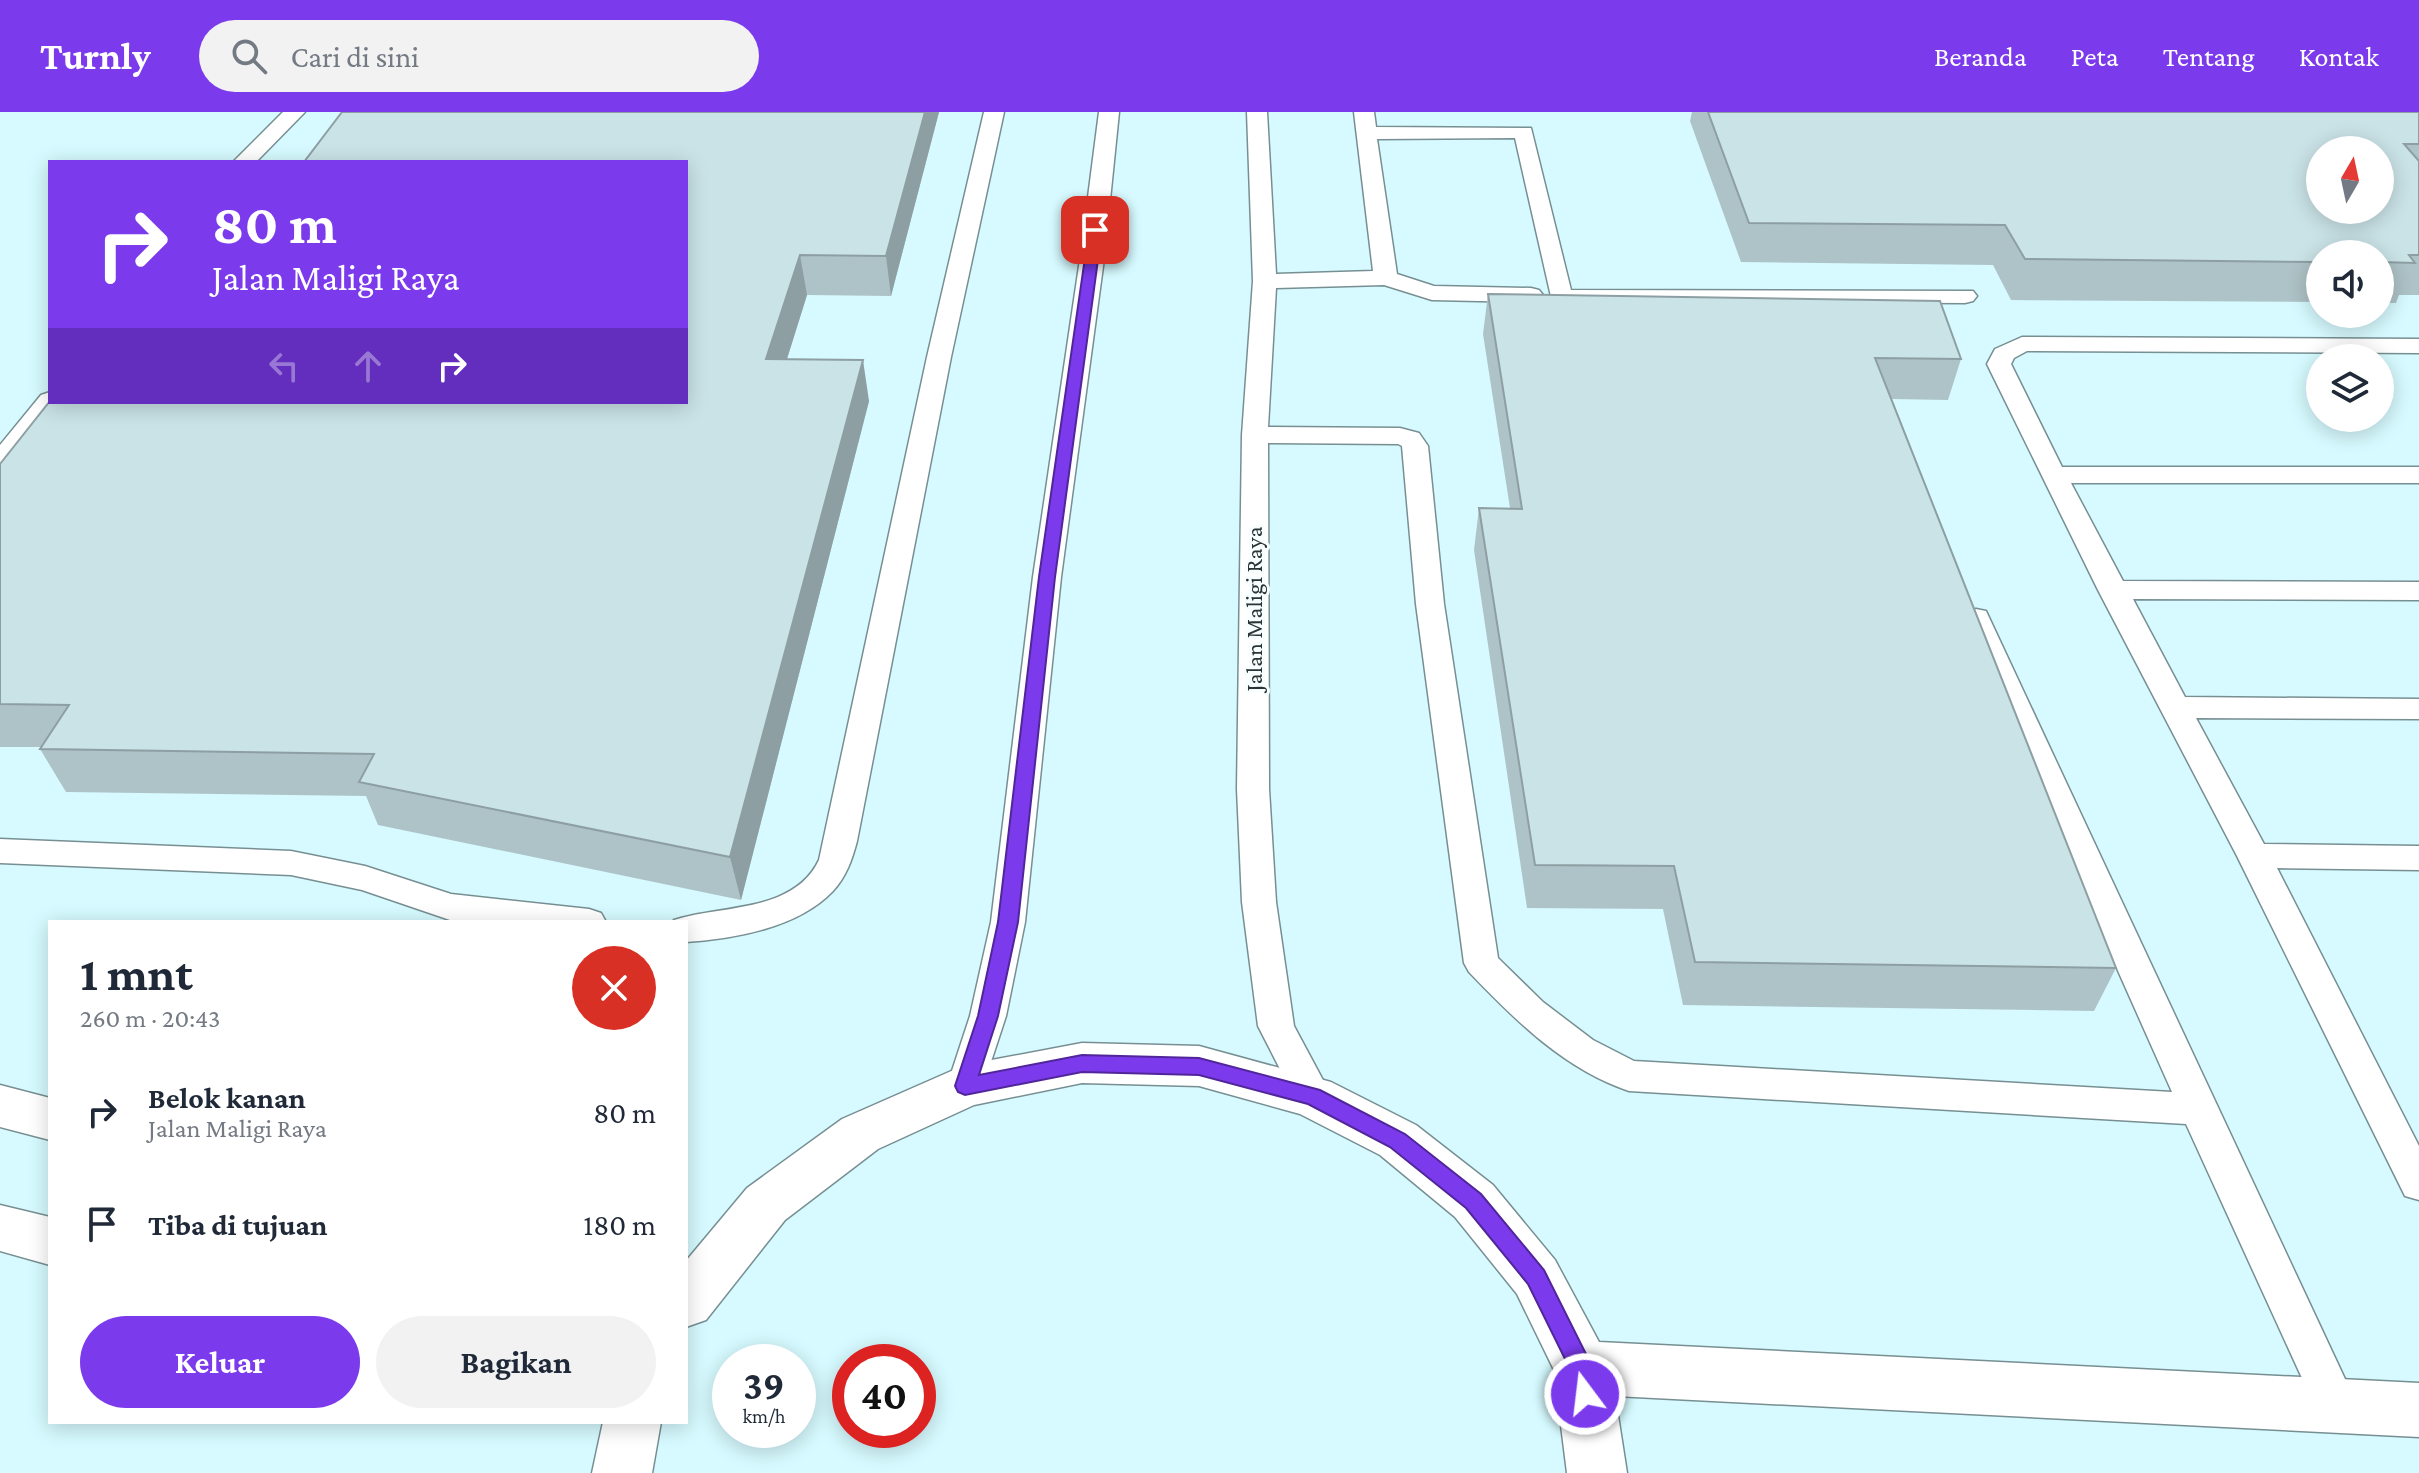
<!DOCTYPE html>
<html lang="id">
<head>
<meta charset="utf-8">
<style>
  body { margin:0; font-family:"Crimson Pro",serif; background:#f2f2f3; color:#1f2937; height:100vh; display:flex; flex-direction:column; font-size:30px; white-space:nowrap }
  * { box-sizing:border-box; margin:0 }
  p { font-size:26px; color:#747a83 }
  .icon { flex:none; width:44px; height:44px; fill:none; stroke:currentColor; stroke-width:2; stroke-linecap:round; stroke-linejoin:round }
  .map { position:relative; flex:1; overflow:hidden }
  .side { position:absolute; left:48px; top:808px; width:640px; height:504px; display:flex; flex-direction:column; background:#fff; border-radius:0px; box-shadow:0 4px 20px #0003 }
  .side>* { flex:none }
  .top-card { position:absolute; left:48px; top:48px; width:640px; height:244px; border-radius:0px; box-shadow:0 4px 20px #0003; background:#7c3aed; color:#fff; overflow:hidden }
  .needle { width:52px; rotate:9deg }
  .fabs { position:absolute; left:2306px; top:24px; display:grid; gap:16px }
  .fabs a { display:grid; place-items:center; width:88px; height:88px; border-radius:50%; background:#fff; box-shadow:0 4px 20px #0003; font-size:40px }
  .speed { position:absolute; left:712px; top:1232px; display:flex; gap:16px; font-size:40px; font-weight:700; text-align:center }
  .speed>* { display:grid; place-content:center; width:104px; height:104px; border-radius:50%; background:#fff; box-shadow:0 4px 20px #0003; line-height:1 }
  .speed small { font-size:20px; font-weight:400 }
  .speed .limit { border:12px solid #d22; background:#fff; color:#111 }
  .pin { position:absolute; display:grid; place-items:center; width:68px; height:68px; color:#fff; margin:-34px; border-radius:16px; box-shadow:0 4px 12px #0006 }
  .me { position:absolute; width:88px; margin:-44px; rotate:345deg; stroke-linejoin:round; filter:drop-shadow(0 0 6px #0008) }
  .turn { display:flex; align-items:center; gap:28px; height:168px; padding:0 32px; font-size:36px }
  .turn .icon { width:104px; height:104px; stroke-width:2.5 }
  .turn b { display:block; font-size:56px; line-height:68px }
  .lanes { display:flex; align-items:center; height:76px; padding:0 32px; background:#0003; justify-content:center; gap:40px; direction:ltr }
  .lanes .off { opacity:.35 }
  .round { display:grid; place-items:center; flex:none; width:84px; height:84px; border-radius:42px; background:#f2f2f3 }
  .headline { display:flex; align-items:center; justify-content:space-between; height:136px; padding:0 32px }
  h1 { font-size:48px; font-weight:700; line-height:60px }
  .primary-button { display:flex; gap:16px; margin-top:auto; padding:16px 32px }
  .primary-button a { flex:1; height:92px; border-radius:48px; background:#7c3aed; color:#fff; font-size:32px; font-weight:700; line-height:92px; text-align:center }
  .primary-button a+a { background:#f2f2f3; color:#1f2937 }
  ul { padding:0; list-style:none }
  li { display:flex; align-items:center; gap:24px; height:112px; padding:0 32px }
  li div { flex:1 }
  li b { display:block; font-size:30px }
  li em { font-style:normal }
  header { display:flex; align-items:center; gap:48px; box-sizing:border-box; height:112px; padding:0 40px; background:#7c3aed; color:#fff }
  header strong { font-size:38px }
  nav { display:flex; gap:44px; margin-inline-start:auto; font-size:28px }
  .search { width:560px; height:72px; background:#f2f2f3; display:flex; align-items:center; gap:20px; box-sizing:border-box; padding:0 28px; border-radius:44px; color:#747a83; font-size:30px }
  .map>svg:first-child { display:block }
  .built { fill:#d6faff; fill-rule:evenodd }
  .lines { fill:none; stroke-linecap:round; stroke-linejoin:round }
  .service-casing { stroke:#778f92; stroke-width:3 }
  .tertiary-casing { stroke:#778f92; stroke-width:3 }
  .service { fill:#fff; fill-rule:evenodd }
  .tertiary { fill:#fff; fill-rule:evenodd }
  .wall { fill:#aec3c7 }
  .shaded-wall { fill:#8d9fa2 }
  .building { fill:#cae3e7; stroke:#8d9fa2; stroke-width:2; fill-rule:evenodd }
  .route { fill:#7c3aed; stroke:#51269a; stroke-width:2 }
  .labels { text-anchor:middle; stroke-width:6; stroke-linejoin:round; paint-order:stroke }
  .street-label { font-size:24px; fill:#2a3435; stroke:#f8fdfd }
</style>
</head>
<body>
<header>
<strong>Turnly</strong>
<div class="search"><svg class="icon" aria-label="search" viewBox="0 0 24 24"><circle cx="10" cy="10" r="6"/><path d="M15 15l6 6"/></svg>Cari di sini</div>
<nav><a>Beranda</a><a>Peta</a><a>Tentang</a><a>Kontak</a></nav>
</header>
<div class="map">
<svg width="2419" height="1361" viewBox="0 0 2419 1361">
  <rect width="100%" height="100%" fill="#f8fdfd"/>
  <path class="built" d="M0,0H2419V1361H0ZM2320,38H2380V98H2320ZM50,50H686V290H50ZM2320,142H2380V202H2320ZM2320,246H2380V306H2320ZM50,810H686V1310H50ZM730,1250H798V1318H730ZM850,1250H918V1318H850Z"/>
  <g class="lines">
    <defs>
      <g id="service">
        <path d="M283,0H305L256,50H233Z"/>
        <path d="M984,0H1004L951,245L857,729C852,748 846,765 833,779C798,816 733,827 686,830V810H673L674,808C720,793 794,801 819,748L927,245Z"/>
        <path d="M1099,0H1119L1104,147L1061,465L1025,810L1006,904L983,974L978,985L965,989L952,985L947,974L970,904L991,810L1033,465L1080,147Z"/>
        <path d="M1247,0H1267L1276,162L1373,159L1354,0H1374L1376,15L1531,16L1571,178L1973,179L1977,184L1973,189L1965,191L1552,189L1515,26L1377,27L1397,162L1434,174L1531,176L1539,178L1543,183L1539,188L1531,190L1432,188L1384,173L1276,176L1268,315L1400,316L1419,321L1428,334L1444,492L1498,846L1543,890L1593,928L1634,949L2172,980L1961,506L1966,499L1976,497L1986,499L2352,1282L2358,1296L2352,1310L2337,1316L2322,1310L2186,1012L1629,979C1564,957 1515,908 1469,860L1464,851L1416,492L1402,334L1398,332L1268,331L1269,677L1276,790L1294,914L1332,985L1326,996L1313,1000L1300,996L1258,914L1242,790L1237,677L1242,323L1253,169Z"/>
        <path d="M2022,225L2419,227V241L2027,239L2014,246L2011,252L2062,355H2419V371H2071L2123,469L2419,470V488L2133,487L2185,585L2419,587V607L2196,606L2264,732L2419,734V758L2277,756L2419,1034V1088L2405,1084L2237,744L2098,478L1987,252L1995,237Z"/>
        <path d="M50,280V290H61L9,356L0,358V333L41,283Z"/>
        <path d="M0,727L291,739L365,754L451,782L589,797L601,801L606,810L450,808L362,778L291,763L0,751Z"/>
      </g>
      <g id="tertiary">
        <path d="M1082,931L1199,934L1331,970L1416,1013L1493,1073L1555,1148L1599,1230L2419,1271V1325L1615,1284L1627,1361H1567L1554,1258L1517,1182L1455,1105L1380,1043L1300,1002L1199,974L1082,971L974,993L878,1037L785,1108L706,1208L686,1215V1149L747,1076L842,1007L965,953Z"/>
        <path d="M0,973L50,986V1028L0,1015Z"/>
        <path d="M0,1093L50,1105V1153L0,1139Z"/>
        <path d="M603,1310H661L652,1361H592Z"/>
      </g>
    </defs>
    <use href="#service" class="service-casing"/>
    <use href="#tertiary" class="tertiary-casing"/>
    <use href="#service" class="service"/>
    <use href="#tertiary" class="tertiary"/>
  </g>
  <g class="wall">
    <path d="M342,0H939L891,184L807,183L787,247L869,289L741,788L378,713L366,684L66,680L40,637L41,635H0V352L686,290Z"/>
    <path d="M1692,0H2419V183H2399L2396,191H2380V142H2320V190L2011,188L1993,153L1741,150L1690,9Z"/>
    <path d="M1488,182L1961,247L1948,288L1892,287L2116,856L2094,899L1683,893L1663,797L1527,796L1474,438L1479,396H1510L1483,222Z"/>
  </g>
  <g class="shaded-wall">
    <path d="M925,0H939L891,184L886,144Z"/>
    <path d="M800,143L807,183L774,288L766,247Z"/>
    <path d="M863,248L869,289L741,788L730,745Z"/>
  </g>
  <g class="building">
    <path d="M342,0H925L886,144L800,143L766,247L863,248L730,745L359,670L374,642L40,637L69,593L0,592V352L50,289L686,290V50H304Z"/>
    <path d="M1708,0H2419V32H2404L2419,49V143H2409L2415,151L2380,150V142H2320V150L2025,147L2005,113L1749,111ZM2320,38H2380V98H2320Z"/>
    <path d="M1488,182L1940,189L1961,247L1875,246L2116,856L1695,850L1674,754L1535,753L1479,396L1522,397Z"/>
  </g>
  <path class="route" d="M1095,114L1102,118L1055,465L1018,810L998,904L979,963L1082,943L1199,946L1320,978L1405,1022L1481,1082L1544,1158L1593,1256L1597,1282L1594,1290L1585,1294L1577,1290L1570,1257L1528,1172L1466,1096L1390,1035L1308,992L1199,963L1082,960L965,983L958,980L955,974L978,904L998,810L1039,465L1089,118Z"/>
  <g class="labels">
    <g class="street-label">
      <text transform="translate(1254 497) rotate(-90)" y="8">Jalan Maligi Raya</text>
    </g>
  </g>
</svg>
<div class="fabs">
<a><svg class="needle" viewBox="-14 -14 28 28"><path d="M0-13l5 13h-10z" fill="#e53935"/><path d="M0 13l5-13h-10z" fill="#747a83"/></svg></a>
<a><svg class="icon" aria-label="sound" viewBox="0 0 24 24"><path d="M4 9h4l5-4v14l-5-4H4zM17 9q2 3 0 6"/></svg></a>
<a><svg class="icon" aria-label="layers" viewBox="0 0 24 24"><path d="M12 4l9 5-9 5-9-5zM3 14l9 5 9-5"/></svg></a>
</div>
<div class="speed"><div>39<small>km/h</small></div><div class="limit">40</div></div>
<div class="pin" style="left:1095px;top:118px;background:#d93025"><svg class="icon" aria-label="arrive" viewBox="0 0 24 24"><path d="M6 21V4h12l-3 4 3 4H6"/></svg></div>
<svg class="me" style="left:1585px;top:1282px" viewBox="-20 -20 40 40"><circle r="17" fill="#7c3aed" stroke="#fff" stroke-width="3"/><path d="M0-11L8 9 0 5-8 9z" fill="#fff"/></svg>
<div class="top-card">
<div class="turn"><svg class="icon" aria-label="right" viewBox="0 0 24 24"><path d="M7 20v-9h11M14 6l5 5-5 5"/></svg><div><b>80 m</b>Jalan Maligi Raya</div></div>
<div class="lanes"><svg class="icon off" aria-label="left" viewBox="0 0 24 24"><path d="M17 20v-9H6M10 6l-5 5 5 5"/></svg><svg class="icon off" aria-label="ahead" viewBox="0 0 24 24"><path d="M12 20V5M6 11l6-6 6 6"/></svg><svg class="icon" aria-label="right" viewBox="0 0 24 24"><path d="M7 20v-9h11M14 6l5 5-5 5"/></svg></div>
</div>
<section class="side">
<div class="headline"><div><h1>1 mnt</h1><p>260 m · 20:43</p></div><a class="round" style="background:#d93025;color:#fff"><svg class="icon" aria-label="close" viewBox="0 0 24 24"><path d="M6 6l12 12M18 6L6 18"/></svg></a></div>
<ul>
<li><svg class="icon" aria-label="right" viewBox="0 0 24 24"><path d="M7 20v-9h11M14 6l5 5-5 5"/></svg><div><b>Belok kanan</b><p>Jalan Maligi Raya</p></div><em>80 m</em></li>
<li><svg class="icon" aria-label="arrive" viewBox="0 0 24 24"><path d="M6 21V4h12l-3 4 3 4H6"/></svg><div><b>Tiba di tujuan</b></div><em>180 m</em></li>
</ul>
<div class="primary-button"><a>Keluar</a><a>Bagikan</a></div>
</section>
</div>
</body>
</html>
